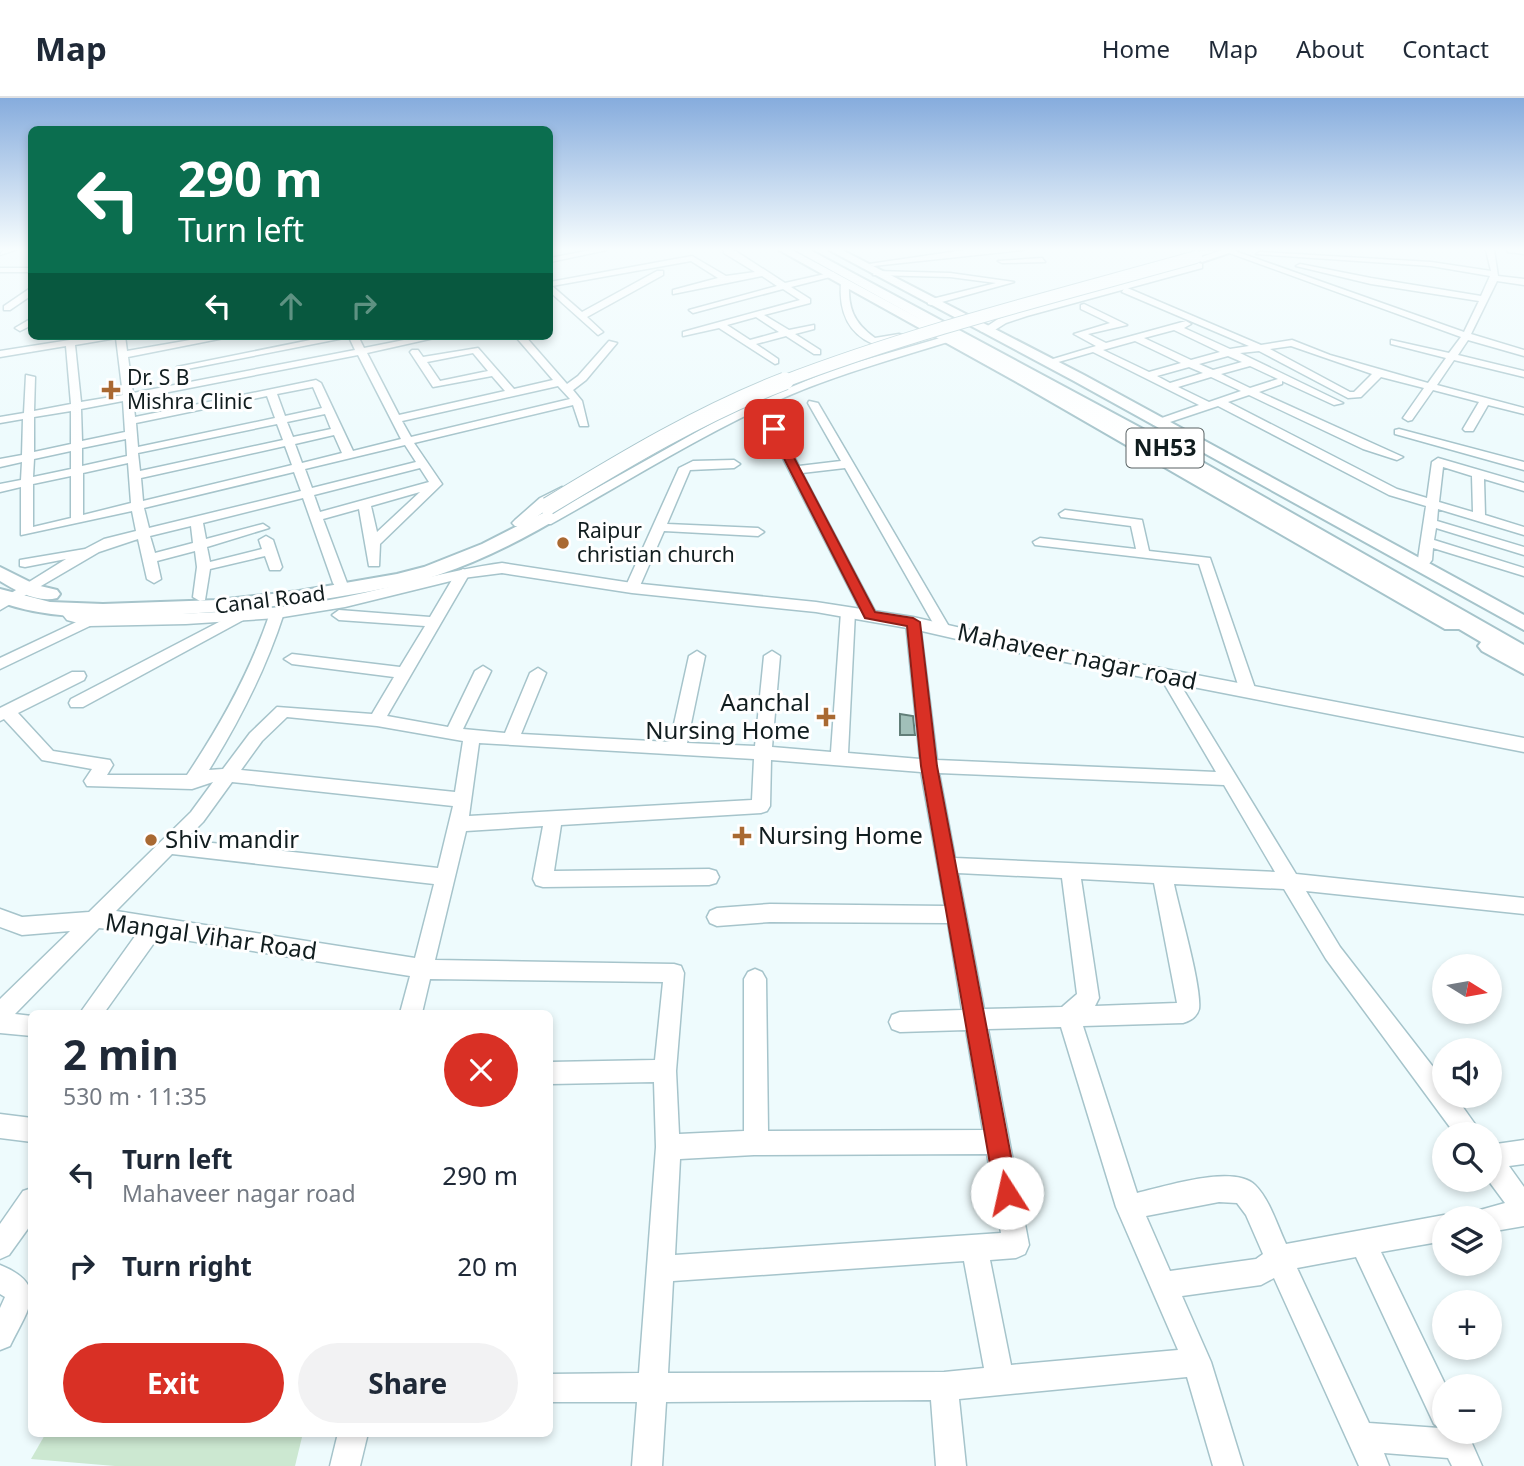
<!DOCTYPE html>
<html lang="en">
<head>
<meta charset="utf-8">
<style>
  body { margin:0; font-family:"Noto Sans",sans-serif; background:#f2f2f3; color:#1f2937; height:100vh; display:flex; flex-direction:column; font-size:26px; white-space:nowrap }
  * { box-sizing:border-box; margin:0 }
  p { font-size:23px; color:#747a83 }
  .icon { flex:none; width:38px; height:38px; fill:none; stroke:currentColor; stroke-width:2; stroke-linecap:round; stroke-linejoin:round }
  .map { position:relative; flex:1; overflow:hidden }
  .side { position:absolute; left:28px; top:912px; width:525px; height:427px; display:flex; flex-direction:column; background:#fff; border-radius:10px; box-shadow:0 4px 10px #0003 }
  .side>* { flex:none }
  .top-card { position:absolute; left:28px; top:28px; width:525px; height:214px; border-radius:10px; box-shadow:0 4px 10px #0003; background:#0b6e4f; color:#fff; overflow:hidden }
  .needle { width:46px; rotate:101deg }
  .controls { position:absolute; left:1432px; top:856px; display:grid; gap:14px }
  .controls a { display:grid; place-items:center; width:70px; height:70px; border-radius:50%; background:#fff; box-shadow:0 4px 10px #0003; font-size:35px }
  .pin { position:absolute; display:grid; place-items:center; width:60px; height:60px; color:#fff; margin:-30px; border-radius:14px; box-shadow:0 4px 10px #0006 }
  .me { position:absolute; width:77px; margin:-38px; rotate:350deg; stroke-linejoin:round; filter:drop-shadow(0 0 5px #0008) }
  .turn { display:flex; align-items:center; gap:24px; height:147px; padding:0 35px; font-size:32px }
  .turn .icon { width:91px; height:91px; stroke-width:2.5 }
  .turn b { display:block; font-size:49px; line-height:60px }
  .lanes { display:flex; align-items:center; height:66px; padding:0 35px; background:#0003; justify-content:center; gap:35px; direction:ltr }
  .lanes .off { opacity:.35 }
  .round { display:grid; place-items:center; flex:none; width:74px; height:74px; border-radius:37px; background:#f2f2f3 }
  .head { display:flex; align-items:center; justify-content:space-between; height:119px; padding:0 35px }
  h1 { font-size:42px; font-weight:700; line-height:52px }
  .cta { display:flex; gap:14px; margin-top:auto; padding:14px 35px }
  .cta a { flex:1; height:80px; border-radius:42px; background:#d93025; color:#fff; font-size:28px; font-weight:700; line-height:80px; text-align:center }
  .cta a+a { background:#f2f2f3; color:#1f2937 }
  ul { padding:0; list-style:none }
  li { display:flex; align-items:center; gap:21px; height:91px; padding:0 35px }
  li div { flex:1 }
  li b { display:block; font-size:26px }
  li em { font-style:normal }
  header { display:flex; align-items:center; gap:42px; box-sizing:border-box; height:98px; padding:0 35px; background:#fff; border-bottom:2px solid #e0e1e3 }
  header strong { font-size:33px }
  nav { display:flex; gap:38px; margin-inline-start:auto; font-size:24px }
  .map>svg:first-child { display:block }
  .green { fill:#cce8d1 }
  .building { fill:#a1c0b9; stroke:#617e78; stroke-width:2 }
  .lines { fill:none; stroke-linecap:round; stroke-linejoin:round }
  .minor-casing { stroke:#a6c4cb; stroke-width:3 }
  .tertiary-casing { stroke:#a6c4cb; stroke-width:3 }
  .secondary-casing { stroke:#a6c4cb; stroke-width:4 }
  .trunk-casing { stroke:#a6c4cb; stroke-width:4 }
  .minor { fill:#fff; fill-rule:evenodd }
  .tertiary { fill:#fff; fill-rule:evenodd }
  .secondary { fill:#fff; fill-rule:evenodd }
  .trunk { fill:#fff; fill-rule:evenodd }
  .secondary-bridge-far1-casing { stroke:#a6c4cb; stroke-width:14; stroke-linecap:butt }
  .secondary-bridge-casing { stroke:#a6c4cb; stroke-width:19; stroke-linecap:butt }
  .secondary-bridge-far1 { stroke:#fff; stroke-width:12 }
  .secondary-bridge { stroke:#fff; stroke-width:17 }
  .route { fill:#d93025; stroke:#8d1f18; stroke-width:2 }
  .poi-dot { fill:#a96932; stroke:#fff; stroke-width:2.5 }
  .labels { text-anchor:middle; stroke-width:6; stroke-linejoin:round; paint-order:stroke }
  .far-poi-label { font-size:21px; fill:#111d1f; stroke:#fff; text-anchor:start }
  .far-street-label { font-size:21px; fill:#111d1f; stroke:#fff }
  .shield { fill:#fff; stroke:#586162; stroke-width:2 }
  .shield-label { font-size:23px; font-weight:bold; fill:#111d1f }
  .street-label { font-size:24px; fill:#111d1f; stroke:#fff }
  .poi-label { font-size:24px; fill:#111d1f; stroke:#fff; text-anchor:start }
</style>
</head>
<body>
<header>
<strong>Map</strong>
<nav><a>Home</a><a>Map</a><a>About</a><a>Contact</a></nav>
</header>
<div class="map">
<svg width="1524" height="1368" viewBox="0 0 1524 1368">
  <rect width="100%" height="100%" fill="#eefbfd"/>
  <path class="green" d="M46,1335H303L295,1368H115L31,1361Z"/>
  <path class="building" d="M900,616L913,618L915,637H900Z"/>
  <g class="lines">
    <defs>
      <g id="minor">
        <path d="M3,152H15L0,157Z"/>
        <path d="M591,152H607L550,164V160Z"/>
        <path d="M724,152H734L785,185L834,174V178L791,189L810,201V205L764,217L789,232L814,227V231L795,236L820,252V256H814L786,238L756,246L778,261V265L775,266L719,230L683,238V234L800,202L783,191L693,215L689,212L777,188L762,178L673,196V192L718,180L691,163L552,188L582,214L657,173H663V177L587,219L603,234L598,237L550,194V184L692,158L726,178L755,174L724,155ZM756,219L779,234L750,242L727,227Z"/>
        <path d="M965,152H1023L873,168L869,166Z"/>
        <path d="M1221,152H1232L1464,234L1479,203L1371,186L1296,168L1300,166L1371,180L1481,198L1490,178L1431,168L1256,156L1260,154L1431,164L1491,173L1486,152H1494L1498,178L1524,181V187L1497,183L1471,236L1524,252V258L1468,242L1458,257L1524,273V279L1454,262L1437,287L1524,310V316L1488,307L1473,333H1465L1463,331L1479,304L1433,292L1412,322L1408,323L1403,320L1424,290L1381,279L1361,299L1348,300L1259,253L1240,255L1343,305L1334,307L1282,283V286L1259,294L1403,359L1397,362L1363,351L1249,297L1228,304L1397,391L1427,400L1432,364L1438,360L1524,385V393L1484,381L1485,417L1524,429V437L1438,411L1437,423L1524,449V457L1436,430L1434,442L1524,470V478L1433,450L1432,462L1425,471H1415L1413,468L1418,461L1426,408L1389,397L1218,308L1161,327H1153V323L1199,307L1093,254L1048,267L1043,264L1096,248L1074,236L1110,225L1081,211V207L1084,206L1127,227L1088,236L1106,245L1186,223L1191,226L1184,230L1230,251L1249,248L1122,194L1125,189L1261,247L1292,242L1330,257L1428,285L1446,260L1391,246V242L1449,255L1461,239ZM1174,232L1220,254L1191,262L1144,240ZM1135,243L1181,265L1149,274L1103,252ZM1291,248L1372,276L1354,294H1350L1270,251ZM1228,258L1242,264L1213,272L1199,266ZM1250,268L1278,281L1250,290L1221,276ZM1189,269L1203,275L1170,285L1157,278ZM1211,279L1241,293L1209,304L1178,289ZM1443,369L1472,378L1473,414L1439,404Z"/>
        <path d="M1507,152H1524V156L1508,154Z"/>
        <path d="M1042,160L1045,164L1002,165L998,163Z"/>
        <rect x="0" y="170" width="32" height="4"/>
        <path d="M876,173L950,175L1014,184L931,207L928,206V202L996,185L950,179L873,177Z"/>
        <path d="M845,181L849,184C848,210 853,224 875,240L899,236L902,237V241L873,246C846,234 839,211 841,184Z"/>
        <path d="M29,191H32V197L10,212H4V208Z"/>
        <path d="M32,220V227L20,233L15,230Z"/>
        <path d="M95,238H125L127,253L213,238H234L128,259L133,295L355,252L349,239L182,272L177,269L330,238H358L364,250L424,238H443L367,255L399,317L505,293L492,278L433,289L410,254L412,252H418L423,259L478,250L514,291L553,282L515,238H525L567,286L578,278L609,243L617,245L586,282L573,292L582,303L588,328H580L573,307L414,345L442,386L380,446L379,468H369L359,411L323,421L347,485L345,488H335L333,485L303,400L203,425L206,441L263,426L269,430L207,449L210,464L262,451L259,442L266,438L273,442L282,469L280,472H270L265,458L210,471L205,502L200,503L193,499L197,469L195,453L157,463L161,481L154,485L147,481L138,441L99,454L0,512V502L66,461L25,469L20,468V462L85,451L104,441L136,433L132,413L21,437V389L0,394V386L21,382L22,364L0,369V361L22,357L23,321L0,325V319L24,315L26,277L35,279L34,313L71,306L66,248L0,259V253ZM116,240L123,297L81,304L75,247ZM473,255L488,273L440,283L427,264ZM358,257L401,341L353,353L321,285L316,282L135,319L133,301ZM558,288L570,301L411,339L402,323ZM313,289L322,310L285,318L277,296ZM267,298L275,320L138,349L136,325ZM123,303L125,334L82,343L81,311ZM71,313V346L34,354V319ZM325,316L331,331L293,339L287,324ZM277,326L283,342L140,373L138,355ZM334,337L342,355L302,365L295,346ZM126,341L127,358L82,368V350ZM405,347L416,364L312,390L305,371ZM285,348L292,367L143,403L141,380ZM71,353V371L33,379L34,361ZM128,365L131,405L83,417V375ZM420,370L429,384L320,414L314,397ZM294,374L301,393L149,430L144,410ZM71,378V420L33,429V386ZM420,394L377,434L371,408ZM191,428L193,445L155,455L150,438Z"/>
        <path d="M809,303L818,305L951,532L949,535H939L937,532L845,370L802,375L877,517L870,522L863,517L768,331L778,329L799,368L841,363L808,305Z"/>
        <path d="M1399,331L1524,364V372L1395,336V332Z"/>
        <path d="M693,363L734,362L740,366L734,370L690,372L667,426L758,430L764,434L758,438L664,433L639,490L632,494L627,493L625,490L679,370Z"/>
        <path d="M1065,412L1142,422L1149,453L1210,460L1256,593L1254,597H1242L1240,593L1199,466L1035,447L1033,444L1040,440L1136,451L1131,428L1061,419L1059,416Z"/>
        <path d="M463,471L470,475L387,618L448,629L475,573L483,568L491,573L463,631L505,635L530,575L538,570L546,575L521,636L670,644L689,558L697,553L705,558L687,645L755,648L764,558L772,553L780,558L772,649L831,654L841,514L848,510L855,514L848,655L920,661L906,525L908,522H918L920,525L937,662L1216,674L1159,577L1167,572L1172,573L1296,776L1524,800V816L1306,793L1340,849L1444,983V998H1455L1482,1036H1455L1326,861L1284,791L1174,786C1179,811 1202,889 1199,911C1197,919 1190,923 1183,925L1083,928L1137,1095C1164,1089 1233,1066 1255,1087C1270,1102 1277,1127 1286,1146L1444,1117L1451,1120H1444V1143L1381,1154L1446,1288L1444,1334H1467L1482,1368H1452L1448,1360L1384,1355L1389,1368H1359L1274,1180L1261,1187L1182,1198L1211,1264L1243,1368H1213L1187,1279L959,1301L966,1368H936L931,1302L666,1304L662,1368H632L637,1304H550V1276L639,1275L656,1049L654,984L550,986V964L655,962L663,884L430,881L422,915H400L410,878L159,838L104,915H80L138,834L99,830L15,916L32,918V938L0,935V901L70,833L22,837L0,829V811L22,819L89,814L191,714L213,684L192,691L87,688L84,683L92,671L42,662L4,621L0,623V610L72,574H84L86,578L84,582L18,615L53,653L110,662L113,667L107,677H187C221,626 250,574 270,515L272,512H282L284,515C266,571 240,622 209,672L223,671L250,635L277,609L372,616L394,579L292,566L284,561L292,556L400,569L425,528L339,522L332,517L339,512L430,519L456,475ZM287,619L377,628L463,643L455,694L241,672L262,643ZM479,645L754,661L752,702L469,718ZM771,662L921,674L945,808L770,806L717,810L710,813L707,819L710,825L717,828L770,824L948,825L962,912L900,914L892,917L889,924L892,931L900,934L966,932L983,1032L768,1033L766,881L762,874L755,871L748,874L744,881V1033L679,1036L676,973L684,875L681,868L674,866L435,862L466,733L543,728L533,781L536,787L543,789L709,787L716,785L719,779L716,773L709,771L554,773L561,727L761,715L767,713L770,708ZM939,675L1224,687L1275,774L955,760ZM232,684L453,708L438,770L185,742L203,724ZM172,756L434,786L415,860L116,813ZM958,775L1062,780L1077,896L1062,909L984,911ZM1081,781L1154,785L1177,905L1095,908L1099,900ZM1061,929L1116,1109L1178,1252L1011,1267L990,1162L1016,1160L1025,1156L1029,1147L988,931ZM987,1056L1001,1135L675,1157L680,1061L754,1057ZM1219,1104L1237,1105L1246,1117L1263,1156L1256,1161L1170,1173L1146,1118ZM1356,1159L1434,1326L1439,1330L1369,1325L1297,1170ZM964,1163L984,1270L944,1274L668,1275L673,1183Z"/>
        <path d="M242,512L247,514L249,517L247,520L83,609H71L69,605L71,601Z"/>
        <path d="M89,518L94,520L96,523L94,526L0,571V560Z"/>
        <path d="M0,1016L32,1020V1044L0,1040Z"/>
        <path d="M1524,1042V1066L1509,1068L1524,1089V1128L1489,1134V1120H1477L1480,1112L1505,1105L1488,1082L1489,1047Z"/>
        <path d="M32,1090V1125L9,1157L0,1161V1126L23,1093Z"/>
        <path d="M0,1167C50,1187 28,1211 10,1248L0,1252V1210L5,1199L0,1196Z"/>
        <path d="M338,1335H368L360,1368H330Z"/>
      </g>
      <g id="tertiary">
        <path d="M1207,152L1215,154L1175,164L1170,161Z"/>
        <path d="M1199,165L1202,166V170L1027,218L1006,225L990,235L980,233L998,221L1019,214Z"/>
        <path d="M947,238L953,241L951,243C897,260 842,275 790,297C707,333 630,382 551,426H541L538,423L734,313L837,270Z"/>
        <path d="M562,389L569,393C558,405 539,416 525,428H515L512,425L515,422L540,400Z"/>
        <path d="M502,465L632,485L816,504L913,519L1009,541L1524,640V654L1009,553L913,531L816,514L632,495L502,475L463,480L345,509L277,520L186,526L89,528L67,522L59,512L68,507L90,517C175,516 262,516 345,499C398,488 449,472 502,465Z"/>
      </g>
      <g id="secondary">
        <path d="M779,152H792L1032,281L1459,521L1462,526L1459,531H1445L1022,287Z"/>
        <path d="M829,152H842L1084,277L1524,517V532L1074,283Z"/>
        <path d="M1222,152H1238L1202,164L1196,161Z"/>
        <path d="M561,406L570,411L567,415C526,440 483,462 438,477C412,486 386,490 360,495C290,508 219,515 148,518C98,520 47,521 0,504V491L50,504L103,506L218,502L299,493L397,476L424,469L482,446Z"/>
        <path d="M0,469L36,487L57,492L60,496L57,500C37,505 17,493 0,483Z"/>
        <path d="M1489,541L1524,559V576L1482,553L1478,548L1482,543Z"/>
      </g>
      <path id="trunk" d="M795,152H810L1169,345L1524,547V566L1515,564L1157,353Z"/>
    </defs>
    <use href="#minor" class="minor-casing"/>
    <use href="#tertiary" class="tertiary-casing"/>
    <use href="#secondary" class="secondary-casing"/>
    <use href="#trunk" class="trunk-casing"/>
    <use href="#minor" class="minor"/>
    <use href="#tertiary" class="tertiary"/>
    <use href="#secondary" class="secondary"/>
    <use href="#trunk" class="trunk"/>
    <defs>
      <path id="secondary-bridge-far1" d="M780,285C915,233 1057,198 1196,159"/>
      <path id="secondary-bridge" d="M548,408C624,362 702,315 785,283"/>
    </defs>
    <use href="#secondary-bridge-far1" class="secondary-bridge-far1-casing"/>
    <use href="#secondary-bridge" class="secondary-bridge-casing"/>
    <use href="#secondary-bridge-far1" class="secondary-bridge-far1"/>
    <use href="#secondary-bridge" class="secondary-bridge"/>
  </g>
  <linearGradient id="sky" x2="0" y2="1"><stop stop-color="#86acdd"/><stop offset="0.44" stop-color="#f7fdfe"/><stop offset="1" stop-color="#f7fdfe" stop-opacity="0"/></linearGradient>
  <rect width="1524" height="343" fill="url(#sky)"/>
  <path class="route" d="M774,328L779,331L875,514L913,520L920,524L937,668L1018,1095L1015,1103L1007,1107L999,1103L995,1095L921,668L907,528L865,520L769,331Z"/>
  <g class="poi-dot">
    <path d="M107.5 281.5h7v7h7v7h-7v7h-7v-7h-7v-7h7z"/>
    <circle cx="563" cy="445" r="7"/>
    <path d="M822.5 608.5h7v7h7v7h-7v7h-7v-7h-7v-7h7z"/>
    <path d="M738.5 727.5h7v7h7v7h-7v7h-7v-7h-7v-7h7z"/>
    <circle cx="151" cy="742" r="7"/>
  </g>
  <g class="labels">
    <g class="far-poi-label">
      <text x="127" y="287">Dr. S B<tspan x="127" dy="24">Mishra Clinic</tspan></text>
      <text x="577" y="440">Raipur<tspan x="577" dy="24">christian church</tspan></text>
    </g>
    <g class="far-street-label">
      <text transform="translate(270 502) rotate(-7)" y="7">Canal Road</text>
    </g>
    <rect class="shield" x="1126.5" y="330.5" width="77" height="39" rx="5"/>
    <g class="shield-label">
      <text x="1165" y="358">NH53</text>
    </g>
    <g class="street-label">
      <text transform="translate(1077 559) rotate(12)" y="8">Mahaveer nagar road</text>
      <text transform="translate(211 839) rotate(8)" y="8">Mangal Vihar Road</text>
    </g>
    <g class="poi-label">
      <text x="810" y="613" text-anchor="end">Aanchal<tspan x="810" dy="28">Nursing Home</tspan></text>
      <text x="758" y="746">Nursing Home</text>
      <text x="165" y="750">Shiv mandir</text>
    </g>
  </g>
</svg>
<div class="controls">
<a><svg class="needle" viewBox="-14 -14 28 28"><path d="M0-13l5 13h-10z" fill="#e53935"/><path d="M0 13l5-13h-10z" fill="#747a83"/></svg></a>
<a><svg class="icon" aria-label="sound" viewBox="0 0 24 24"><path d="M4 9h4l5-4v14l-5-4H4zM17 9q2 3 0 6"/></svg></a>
<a><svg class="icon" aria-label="search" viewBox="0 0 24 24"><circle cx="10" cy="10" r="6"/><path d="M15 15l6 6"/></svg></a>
<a><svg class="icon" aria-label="layers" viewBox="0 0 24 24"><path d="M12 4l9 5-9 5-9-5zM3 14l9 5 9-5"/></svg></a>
<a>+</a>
<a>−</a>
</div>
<div class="pin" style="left:774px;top:331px;background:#d93025"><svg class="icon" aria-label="arrive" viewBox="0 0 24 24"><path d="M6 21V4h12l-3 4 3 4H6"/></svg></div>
<svg class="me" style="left:1007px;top:1095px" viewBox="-20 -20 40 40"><circle r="19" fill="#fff"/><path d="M0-13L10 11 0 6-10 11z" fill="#d93025"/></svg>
<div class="top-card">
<div class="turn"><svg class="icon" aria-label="left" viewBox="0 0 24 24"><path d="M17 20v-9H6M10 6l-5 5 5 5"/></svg><div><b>290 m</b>Turn left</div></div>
<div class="lanes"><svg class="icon" aria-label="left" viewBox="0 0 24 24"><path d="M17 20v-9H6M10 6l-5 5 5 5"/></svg><svg class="icon off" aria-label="ahead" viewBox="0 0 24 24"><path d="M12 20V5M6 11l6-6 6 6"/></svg><svg class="icon off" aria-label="right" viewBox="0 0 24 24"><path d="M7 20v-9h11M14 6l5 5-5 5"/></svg></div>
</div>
<section class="side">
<div class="head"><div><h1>2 min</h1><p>530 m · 11:35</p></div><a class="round" style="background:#d93025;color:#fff"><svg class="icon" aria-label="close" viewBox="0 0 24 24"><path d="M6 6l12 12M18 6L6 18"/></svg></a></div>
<ul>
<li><svg class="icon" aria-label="left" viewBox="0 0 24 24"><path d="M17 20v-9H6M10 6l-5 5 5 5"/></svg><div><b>Turn left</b><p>Mahaveer nagar road</p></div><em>290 m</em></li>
<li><svg class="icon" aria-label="right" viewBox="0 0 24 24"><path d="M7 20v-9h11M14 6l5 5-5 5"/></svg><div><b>Turn right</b></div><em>20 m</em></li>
</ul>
<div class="cta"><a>Exit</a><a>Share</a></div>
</section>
</div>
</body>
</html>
